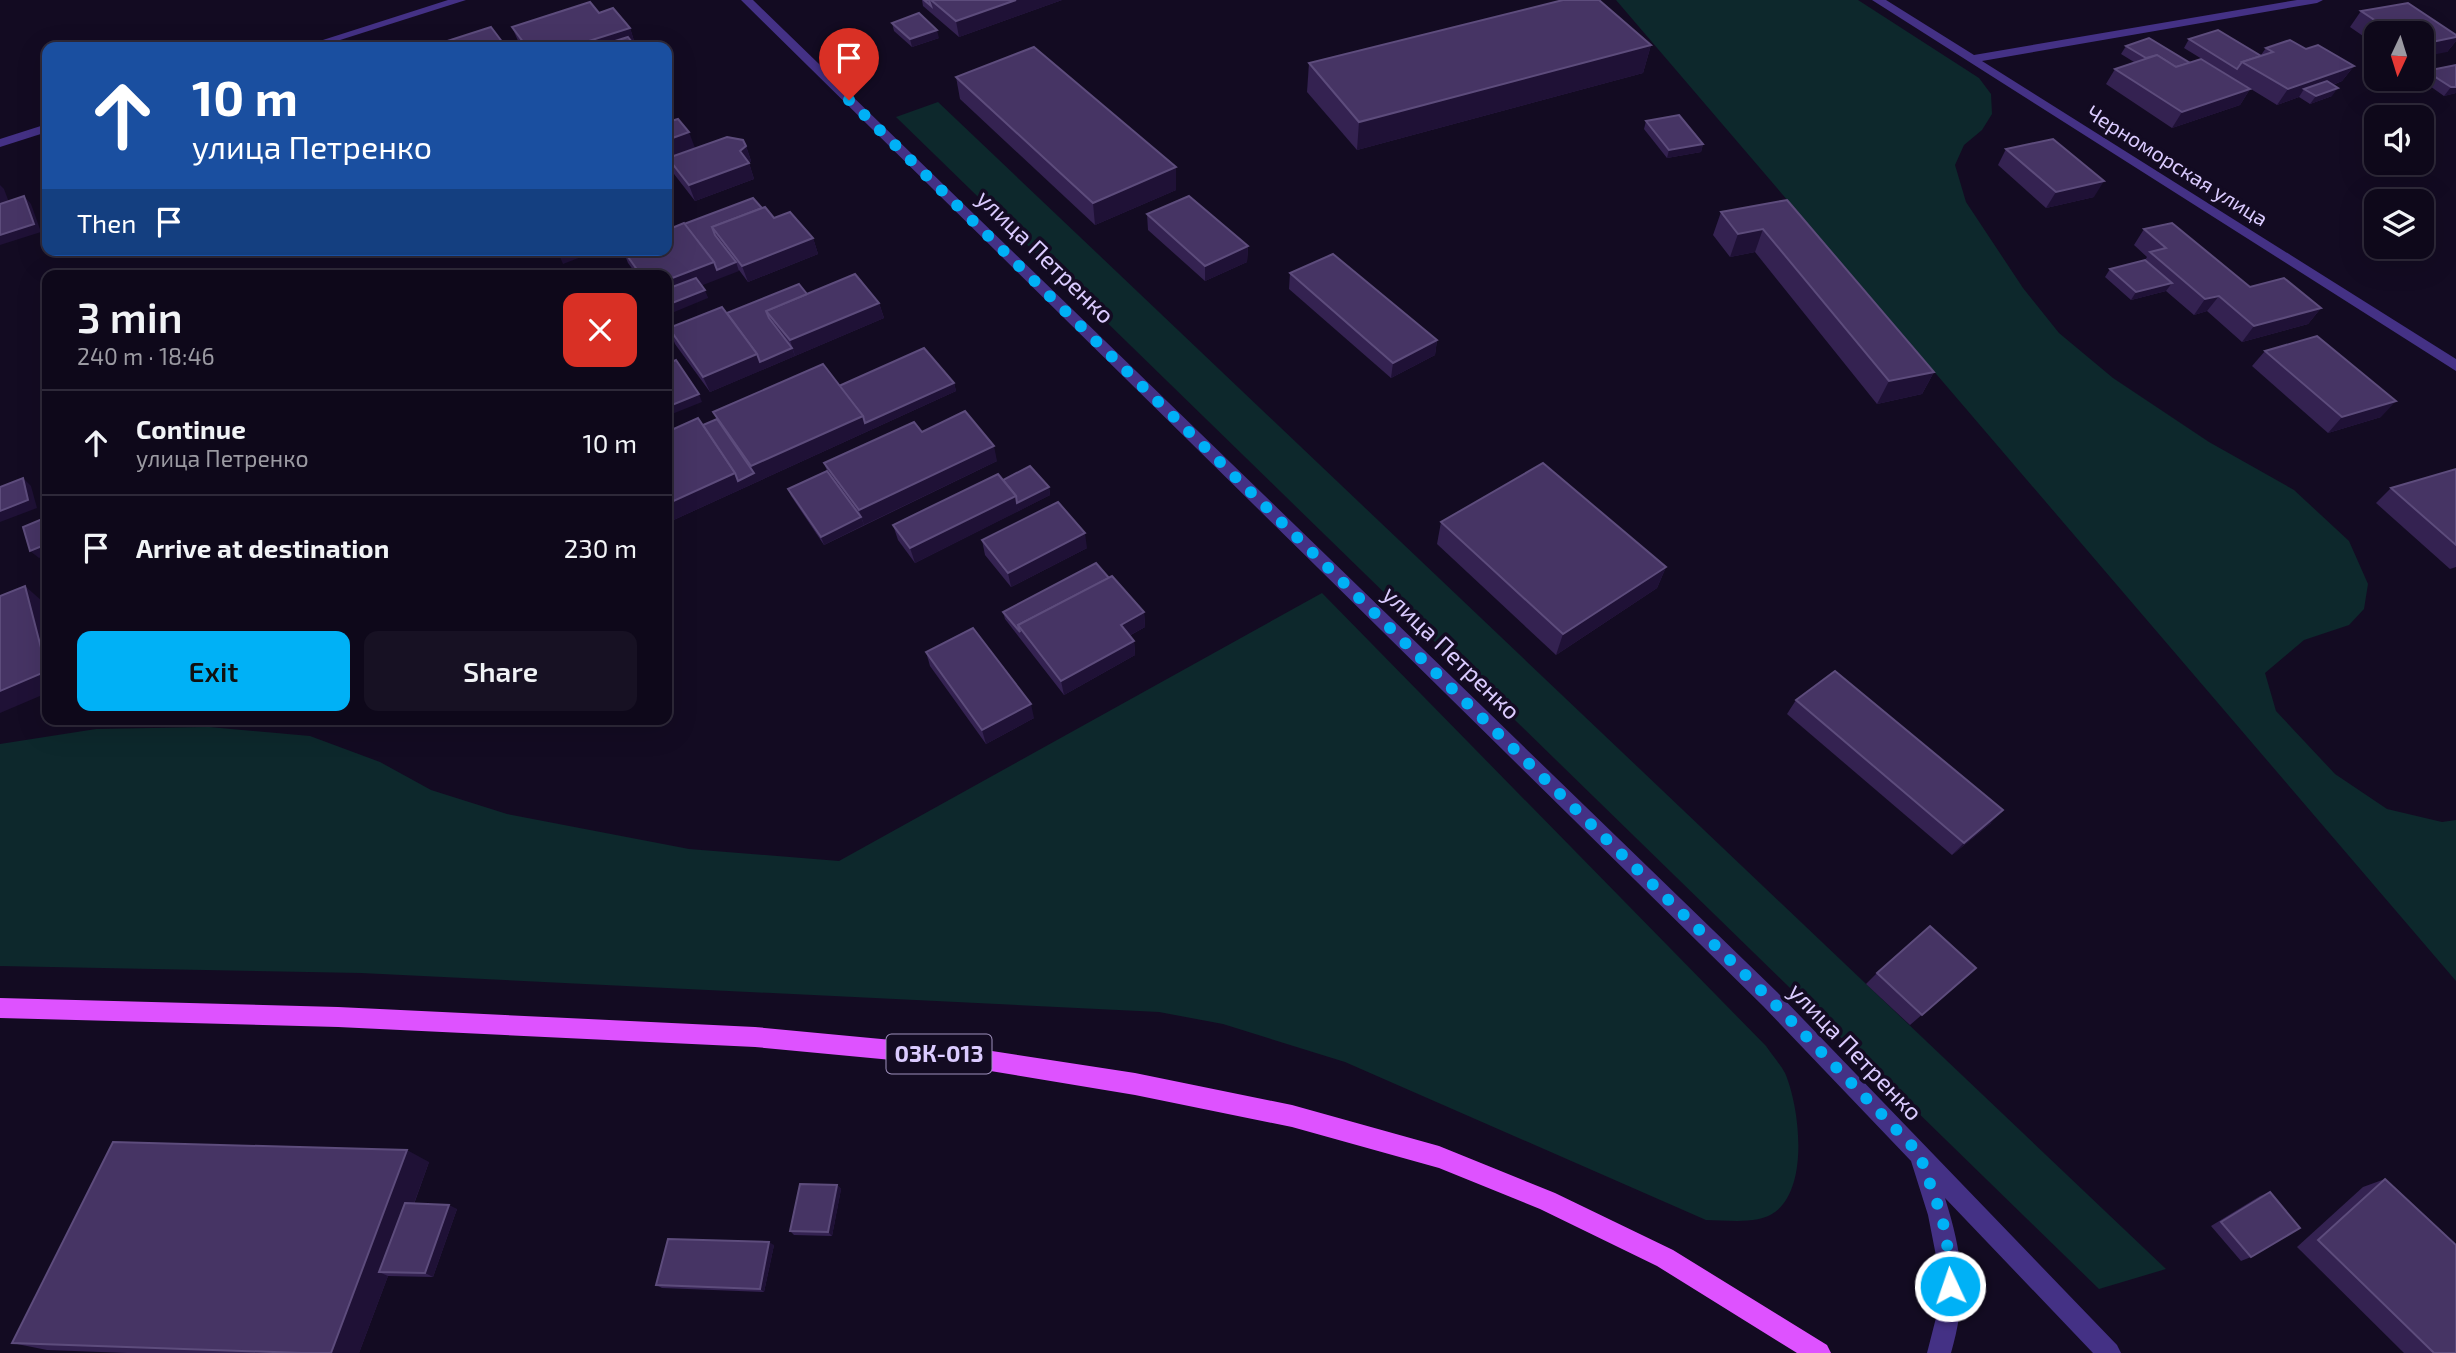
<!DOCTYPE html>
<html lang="en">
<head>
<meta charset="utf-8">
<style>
  body { margin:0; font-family:"Exo 2",sans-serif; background:#171123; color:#f1f3f6; height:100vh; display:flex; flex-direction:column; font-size:26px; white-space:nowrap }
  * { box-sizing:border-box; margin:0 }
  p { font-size:23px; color:#9b9aa2 }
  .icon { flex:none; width:38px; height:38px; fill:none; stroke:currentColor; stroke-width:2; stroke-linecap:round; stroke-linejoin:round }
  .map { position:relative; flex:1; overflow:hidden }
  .panel { position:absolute; left:42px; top:270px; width:630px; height:455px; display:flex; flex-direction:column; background:#0e081a; border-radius:14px; box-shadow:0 7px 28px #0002,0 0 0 2px #2e2939 }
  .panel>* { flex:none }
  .banner { position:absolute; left:42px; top:42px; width:630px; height:214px; border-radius:14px; box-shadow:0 7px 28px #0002,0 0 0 2px #2e2939; background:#1a4fa0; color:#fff; overflow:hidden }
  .needle { width:46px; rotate:184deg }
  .fabs { position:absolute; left:2364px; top:21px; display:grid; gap:14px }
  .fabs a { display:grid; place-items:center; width:70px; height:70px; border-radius:14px; background:#0e081a; box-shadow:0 7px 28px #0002,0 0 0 2px #2e2939; font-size:35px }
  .pin { position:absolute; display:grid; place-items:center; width:60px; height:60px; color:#fff; margin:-72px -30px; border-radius:50% 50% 50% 0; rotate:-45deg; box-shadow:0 0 7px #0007 }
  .pin .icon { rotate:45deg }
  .me { position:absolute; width:77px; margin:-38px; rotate:357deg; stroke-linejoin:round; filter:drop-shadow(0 0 5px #0008) }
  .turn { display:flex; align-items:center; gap:24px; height:147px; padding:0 35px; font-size:32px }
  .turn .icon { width:91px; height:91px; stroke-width:2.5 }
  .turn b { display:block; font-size:49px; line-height:60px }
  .then { display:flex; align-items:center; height:66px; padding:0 35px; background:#0003; gap:14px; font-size:26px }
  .round { display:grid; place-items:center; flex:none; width:74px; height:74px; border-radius:14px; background:#171123 }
  .summary { display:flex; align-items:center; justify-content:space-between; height:119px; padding:0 35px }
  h1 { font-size:42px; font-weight:600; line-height:52px }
  .action { display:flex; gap:14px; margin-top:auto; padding:14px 35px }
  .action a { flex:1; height:80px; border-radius:14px; background:#00b1f6; color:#111; font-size:28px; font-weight:600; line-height:80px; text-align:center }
  .action a+a { background:#171123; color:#f1f3f6 }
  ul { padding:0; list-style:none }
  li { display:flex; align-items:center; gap:21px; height:105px; padding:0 35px; border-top:2px solid #2e2939 }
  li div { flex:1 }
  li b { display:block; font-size:26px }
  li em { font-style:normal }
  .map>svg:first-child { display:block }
  .green { fill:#0d282c }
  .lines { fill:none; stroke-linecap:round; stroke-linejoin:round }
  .minor { fill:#443185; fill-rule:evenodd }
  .primary { fill:#de52ff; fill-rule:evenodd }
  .wall { fill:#342251 }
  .shaded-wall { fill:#1f1136 }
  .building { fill:#463464; stroke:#5d4c7c; stroke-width:2 }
  .route { stroke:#00b1f6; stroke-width:12; stroke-dasharray:0 21.6 }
  .labels { text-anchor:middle; stroke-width:7; stroke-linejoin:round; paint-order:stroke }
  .far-street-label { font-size:21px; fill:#dbcbff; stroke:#130b22 }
  .shield { fill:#130b22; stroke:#9f91bd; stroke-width:2 }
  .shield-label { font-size:23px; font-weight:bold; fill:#dbcbff }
  .street-label { font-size:24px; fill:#dbcbff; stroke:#130b22 }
</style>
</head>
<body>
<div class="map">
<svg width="2456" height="1353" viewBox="0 0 2456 1353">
  <rect width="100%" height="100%" fill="#130b22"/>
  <g class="green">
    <path d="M1616,0H1858L1979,78L1991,94L1992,114L1982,130L1964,145L1955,165L1966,202L2023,288L2059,333L2113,378L2209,442L2294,490L2349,541L2368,584L2364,609L2349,625L2304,640L2265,673L2276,711L2335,774L2387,809L2442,822L2456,820V981Z"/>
    <path d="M938,102L2166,1269L2099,1289L896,117Z"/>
    <path d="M1322,593L1766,1046C1772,1055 1780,1064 1785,1073C1800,1108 1809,1187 1775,1212C1758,1225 1727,1220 1706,1220L1345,1062L1223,1024L1159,1012L361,973L0,966V744L96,729L209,727L310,736L380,762L431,790L507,814L689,849L839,861Z"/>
  </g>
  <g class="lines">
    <g class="minor">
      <path d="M448,0H466L318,47H301Z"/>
      <path d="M741,0H753L1777,992L2117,1345L2121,1353H2093L1945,1198C1963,1256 1968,1294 1951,1353H1927L1938,1310L1939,1271L1928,1215L1911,1161L1763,1006Z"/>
      <path d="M1872,0H1886L1974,55L2297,0H2323L2317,3L1982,61L2456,359V371Z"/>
      <path d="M47,124V132L0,147V139Z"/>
    </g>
    <path class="primary" d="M0,998L338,1007L755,1027L966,1047L1135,1073L1292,1105L1439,1146L1555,1193L1673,1250L1827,1345L1831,1353H1797L1657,1266L1540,1209L1439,1168L1292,1127L1135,1095L966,1067L755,1047L338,1027L0,1018Z"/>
  </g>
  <g class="wall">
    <path d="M922,0H1062L959,37L923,6Z"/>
    <path d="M2361,11L2456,35V41L2447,52L2422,33H2376V45L2350,27Z"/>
    <path d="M892,23L939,38L912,47L894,31Z"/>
    <path d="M512,27L630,28L635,44H634L636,47H522L519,43Z"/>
    <path d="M2189,39L2261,55L2266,48L2306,49L2354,66L2342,81L2333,85L2332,96L2310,104L2299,97L2277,105L2184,48Z"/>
    <path d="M1651,45L1643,73L1357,150L1307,92L1309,63Z"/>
    <path d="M2126,46L2190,63L2250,89L2240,105L2172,128L2106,84L2115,69L2134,62L2121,54Z"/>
    <path d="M2456,65V93L2444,96L2420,79H2422V76L2426,71Z"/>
    <path d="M956,77L1176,167V190L1095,225L960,99Z"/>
    <path d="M1646,121L1703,144L1701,152L1667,158L1644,129Z"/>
    <path d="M746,146L751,161L749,163L754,179L695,201L674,174L668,158Z"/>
    <path d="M2006,149L2094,197L2046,208L1998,165Z"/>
    <path d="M1787,200L1934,372L1922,394L1877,404L1755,252L1730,257L1713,235L1721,212Z"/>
    <path d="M762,208L774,218L813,238L818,254L748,282L739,270L701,285L708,298L667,275H637L628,263L623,250H667Z"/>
    <path d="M1147,214L1248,246L1247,262L1205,281L1148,230Z"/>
    <path d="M2144,229L2250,287L2321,308L2308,324L2242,342L2207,311L2194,315L2166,291L2131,300L2105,277L2110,269L2145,260L2147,257L2134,245Z"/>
    <path d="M1290,273L1437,340L1435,355L1391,378L1289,289Z"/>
    <path d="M807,294L879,303L884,318L710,392L675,344L669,328Z"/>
    <path d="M2265,351L2381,417L2328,433L2252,366Z"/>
    <path d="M954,383L956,391L667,523V432L703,425L717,419L713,412L839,386Z"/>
    <path d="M922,432L997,461L824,545L791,496L788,489L827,471L824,463Z"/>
    <path d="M2456,469V567L2450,569L2376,503L2391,488Z"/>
    <path d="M1003,480L1049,487L1050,495L915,563L898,540L893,525Z"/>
    <path d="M1441,522L1666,567L1657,588L1556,655L1437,544Z"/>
    <path d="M982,540L1087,548L1011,587L985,555Z"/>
    <path d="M1109,578L1144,612L1145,627L1129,636L1134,641L1135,655L1064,695L1005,619L1003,612Z"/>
    <path d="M926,652L1034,718L986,744L930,666Z"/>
    <path d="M1796,700L1991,823L1952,855L1787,714Z"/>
    <path d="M1976,968L1910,1025L1866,984L1877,973Z"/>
    <path d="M429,1162L414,1204L457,1209L433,1277L388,1276L359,1353H127L47,1350L12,1343Z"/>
    <path d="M2385,1179L2456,1353H2404L2297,1247L2363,1187Z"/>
    <path d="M837,1185L841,1189L832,1236L794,1235L790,1231Z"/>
    <path d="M2270,1192L2251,1257L2241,1261L2211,1226L2260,1196Z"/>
    <path d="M774,1245L764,1292L662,1288L656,1285Z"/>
  </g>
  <g class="shaded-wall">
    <path d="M1016,0H1062L959,37L956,21Z"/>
    <path d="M630,28L635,44L625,47H570Z"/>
    <path d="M937,30L939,38L912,47L910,39Z"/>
    <path d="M2456,37V41L2447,52L2422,57V44Z"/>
    <path d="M1651,45L1643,73L1357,150L1359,122Z"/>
    <path d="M2354,66L2342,81L2311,93L2304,89L2299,97L2277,105L2288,89Z"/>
    <path d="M2451,87H2456V93L2444,96Z"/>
    <path d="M2338,88L2332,96L2310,104L2316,96Z"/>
    <path d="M2250,89L2240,105L2172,128L2182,112Z"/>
    <path d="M689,132L695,148L667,158V140Z"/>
    <path d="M1703,144L1701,152L1667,158L1669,150Z"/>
    <path d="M746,146L751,161L749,163L754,179L695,201L689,185L740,151Z"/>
    <path d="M1176,167V190L1095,225L1093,203Z"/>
    <path d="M2104,181L2094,197L2046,208L2056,192Z"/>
    <path d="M0,185L4,189L10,205L0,209Z"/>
    <path d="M24,196L31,204L41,232L0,245V235Z"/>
    <path d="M1763,229L1755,252L1730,257L1738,234Z"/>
    <path d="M813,238L818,254L748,282L742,266Z"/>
    <path d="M1248,246L1247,262L1205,281V266Z"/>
    <path d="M557,250H599L563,264Z"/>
    <path d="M714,262H736L739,271L667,299V280Z"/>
    <path d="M2172,283L2166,291L2131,300L2136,292Z"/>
    <path d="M705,290L708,298L667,315V305Z"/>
    <path d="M2219,296L2207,311L2194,315L2205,299Z"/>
    <path d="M879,303L884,318L795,356L790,340Z"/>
    <path d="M2321,308L2308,324L2242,342L2254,326Z"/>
    <path d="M1437,340L1435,355L1391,378L1393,363Z"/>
    <path d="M792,348L795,356L710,392L703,377L757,354Z"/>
    <path d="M1934,372L1922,394L1877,404L1889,381Z"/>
    <path d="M954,383L956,391L667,523V504L735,473H754L751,466L863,416Z"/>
    <path d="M699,394L702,402L667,416V407Z"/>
    <path d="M2396,401L2381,417L2328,433L2342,417Z"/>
    <path d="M994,446L997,461L864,525L859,510Z"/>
    <path d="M23,478L31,486L37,508L0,522V511Z"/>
    <path d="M1049,487L1050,495L1019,511L1017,503Z"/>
    <path d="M1016,496L1019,511L915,563L910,548Z"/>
    <path d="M861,517L864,525L824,545L821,537Z"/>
    <path d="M1085,533L1087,548L1011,587L1008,573Z"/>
    <path d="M47,544V555L39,558L30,551Z"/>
    <path d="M1666,567L1657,588L1556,655L1563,634Z"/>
    <path d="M25,586L42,601L47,621V693L0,713V691Z"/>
    <path d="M1144,612L1145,627L1123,639L1121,625Z"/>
    <path d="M1134,641L1135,655L1064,695L1061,681Z"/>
    <path d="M1031,704L1034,718L986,744L982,730Z"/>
    <path d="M2003,810L1991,823L1952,855L1964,843Z"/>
    <path d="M407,1150L429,1162L389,1272H379L388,1276L359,1353H331Z"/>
    <path d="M837,1185L841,1189L832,1236L828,1232Z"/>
    <path d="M449,1205L457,1209L433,1277L425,1273Z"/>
    <path d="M769,1242L774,1245L764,1292L760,1289Z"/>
  </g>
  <g class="building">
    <path d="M924,0H929L931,6Z"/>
    <path d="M931,0H1016L956,21Z"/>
    <path d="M1563,0H1599L1651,45L1359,122L1309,63Z"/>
    <path d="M590,2L599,13L613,8L630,28L570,47H527L512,27Z"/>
    <path d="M2408,3L2456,35V37L2422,44V33H2394L2361,11Z"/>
    <path d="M919,13L937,30L910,39L892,23Z"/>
    <path d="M491,27L506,47H447L444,42Z"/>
    <path d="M2218,30L2261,56L2242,62L2237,69L2189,39Z"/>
    <path d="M628,37L636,47H596Z"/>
    <path d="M2149,38L2190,63L2176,67L2157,55L2146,58L2126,46Z"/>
    <path d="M2290,40L2306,49L2318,45L2354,66L2288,89L2242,62L2273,52L2266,48Z"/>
    <path d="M1034,47L1176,167L1093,203L956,77Z"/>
    <path d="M2157,55L2176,67L2201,59L2250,89L2182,112L2115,69Z"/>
    <path d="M2456,65V87H2451L2426,71Z"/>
    <path d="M2327,81L2338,88L2316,96L2304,89Z"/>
    <path d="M1679,115L1703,144L1669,150L1646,121Z"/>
    <path d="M678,119L689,132L667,140V120L668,122Z"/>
    <path d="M727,137L743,140L746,146L740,151L749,163L689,185L668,158Z"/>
    <path d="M2053,139L2104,181L2056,192L2006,149Z"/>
    <path d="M24,196L34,224L0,235V204Z"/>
    <path d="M1189,196L1248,246L1205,266L1147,214Z"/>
    <path d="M753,198L762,208L712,227L715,235L736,262L717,270L714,262L684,224Z"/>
    <path d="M1787,200L1934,372L1889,381L1763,229L1738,234L1721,212Z"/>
    <path d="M765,207L774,218L790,212L813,238L742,266L712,227Z"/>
    <path d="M684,223L714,262L667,280V275H641L623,250H667V230Z"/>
    <path d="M2172,223L2250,287L2284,278L2321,308L2254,326L2219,296L2205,299L2150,252L2166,248L2144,229Z"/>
    <path d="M1333,254L1437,340L1393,363L1290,273Z"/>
    <path d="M2145,260L2172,283L2136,292L2110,269Z"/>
    <path d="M855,274L879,303L790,340L766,311Z"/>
    <path d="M696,278L705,290L667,305V289Z"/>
    <path d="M799,284L807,294L766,311L769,318L792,348L760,362L757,354L727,313Z"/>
    <path d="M722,307L757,354L703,377L669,328Z"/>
    <path d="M2317,336L2396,401L2342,417L2265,351Z"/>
    <path d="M924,348L954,383L865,423L863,416L839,386Z"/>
    <path d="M676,360L699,394L667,407V364Z"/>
    <path d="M823,364L863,416L751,466L713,412Z"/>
    <path d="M965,411L994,446L859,510L824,463L914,422L922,432Z"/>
    <path d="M698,418L735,473L667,504V432Z"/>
    <path d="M717,419L754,473L738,481L735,473L703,425Z"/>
    <path d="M1543,463L1666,567L1563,634L1441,522Z"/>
    <path d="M1030,466L1049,487L1017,503L1016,496L1003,480Z"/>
    <path d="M2456,469V545L2391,488Z"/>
    <path d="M827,471L861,517L821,537L788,489Z"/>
    <path d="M998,474L1016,496L910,548L893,525Z"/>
    <path d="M23,478L28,500L0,511V487Z"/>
    <path d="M1058,502L1085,533L1008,573L982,540Z"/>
    <path d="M47,517V544L30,551L23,527Z"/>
    <path d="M1096,563L1109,578L1018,625L1020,632L1003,612Z"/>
    <path d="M1112,576L1144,612L1121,625L1134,641L1061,681L1018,625Z"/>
    <path d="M25,586L47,671L0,691V596Z"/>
    <path d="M973,628L1031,704L982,730L926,652Z"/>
    <path d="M1835,671L2003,810L1964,843L1796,700Z"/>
    <path d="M1930,926L1976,968L1922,1015L1877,973Z"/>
    <path d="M113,1142L407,1150L331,1353H302L12,1343Z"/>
    <path d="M2385,1179L2456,1245V1353H2434L2318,1240Z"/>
    <path d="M800,1184L837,1185L828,1232L790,1231Z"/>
    <path d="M2270,1192L2300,1228L2251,1257L2221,1222Z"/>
    <path d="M405,1203L449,1205L425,1273L379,1272Z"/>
    <path d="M668,1239L769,1242L760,1289L656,1285Z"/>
  </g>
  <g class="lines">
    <path class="route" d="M849,100L1770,999L1919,1153L1942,1217L1950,1261V1286"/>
  </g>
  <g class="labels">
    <g class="far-street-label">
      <text transform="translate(2177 166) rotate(32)" y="7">Черноморская улица</text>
    </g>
    <rect class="shield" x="886.5" y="1034.5" width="105" height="39" rx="5"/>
    <g class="shield-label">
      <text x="939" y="1062">03К-013</text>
    </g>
    <g class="street-label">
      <text transform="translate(1045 257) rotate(44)" y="8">улица Петренко</text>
      <text transform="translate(1451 653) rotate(44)" y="8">улица Петренко</text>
      <text transform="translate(1855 1052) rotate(46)" y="8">улица Петренко</text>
    </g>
  </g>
</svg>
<div class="fabs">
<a><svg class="needle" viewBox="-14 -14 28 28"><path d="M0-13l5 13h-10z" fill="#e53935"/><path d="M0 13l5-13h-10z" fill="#9b9aa2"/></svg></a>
<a><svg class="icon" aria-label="sound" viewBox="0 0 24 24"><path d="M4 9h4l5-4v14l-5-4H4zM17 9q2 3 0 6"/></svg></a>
<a><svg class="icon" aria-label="layers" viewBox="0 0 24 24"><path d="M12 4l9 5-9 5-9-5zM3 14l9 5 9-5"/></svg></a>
</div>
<div class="pin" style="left:849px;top:100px;background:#d93025"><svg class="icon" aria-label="arrive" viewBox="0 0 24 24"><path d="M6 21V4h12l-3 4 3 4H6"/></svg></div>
<svg class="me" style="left:1950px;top:1286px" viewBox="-20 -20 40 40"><circle r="17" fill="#00b1f6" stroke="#fff" stroke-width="3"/><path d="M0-11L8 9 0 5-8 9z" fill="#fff"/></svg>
<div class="banner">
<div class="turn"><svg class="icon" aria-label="ahead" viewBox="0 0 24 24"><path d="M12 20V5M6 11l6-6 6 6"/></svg><div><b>10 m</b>улица Петренко</div></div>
<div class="then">Then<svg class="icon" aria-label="arrive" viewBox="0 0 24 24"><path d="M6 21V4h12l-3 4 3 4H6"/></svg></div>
</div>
<section class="panel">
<div class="summary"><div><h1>3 min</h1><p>240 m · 18:46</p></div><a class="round" style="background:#d93025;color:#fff"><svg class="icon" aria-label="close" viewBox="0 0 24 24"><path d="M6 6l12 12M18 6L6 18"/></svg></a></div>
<ul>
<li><svg class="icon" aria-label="ahead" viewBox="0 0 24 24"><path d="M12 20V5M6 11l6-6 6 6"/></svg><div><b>Continue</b><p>улица Петренко</p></div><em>10 m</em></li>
<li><svg class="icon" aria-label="arrive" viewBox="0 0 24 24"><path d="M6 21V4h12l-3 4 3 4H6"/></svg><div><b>Arrive at destination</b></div><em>230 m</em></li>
</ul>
<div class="action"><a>Exit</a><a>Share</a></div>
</section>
</div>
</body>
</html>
